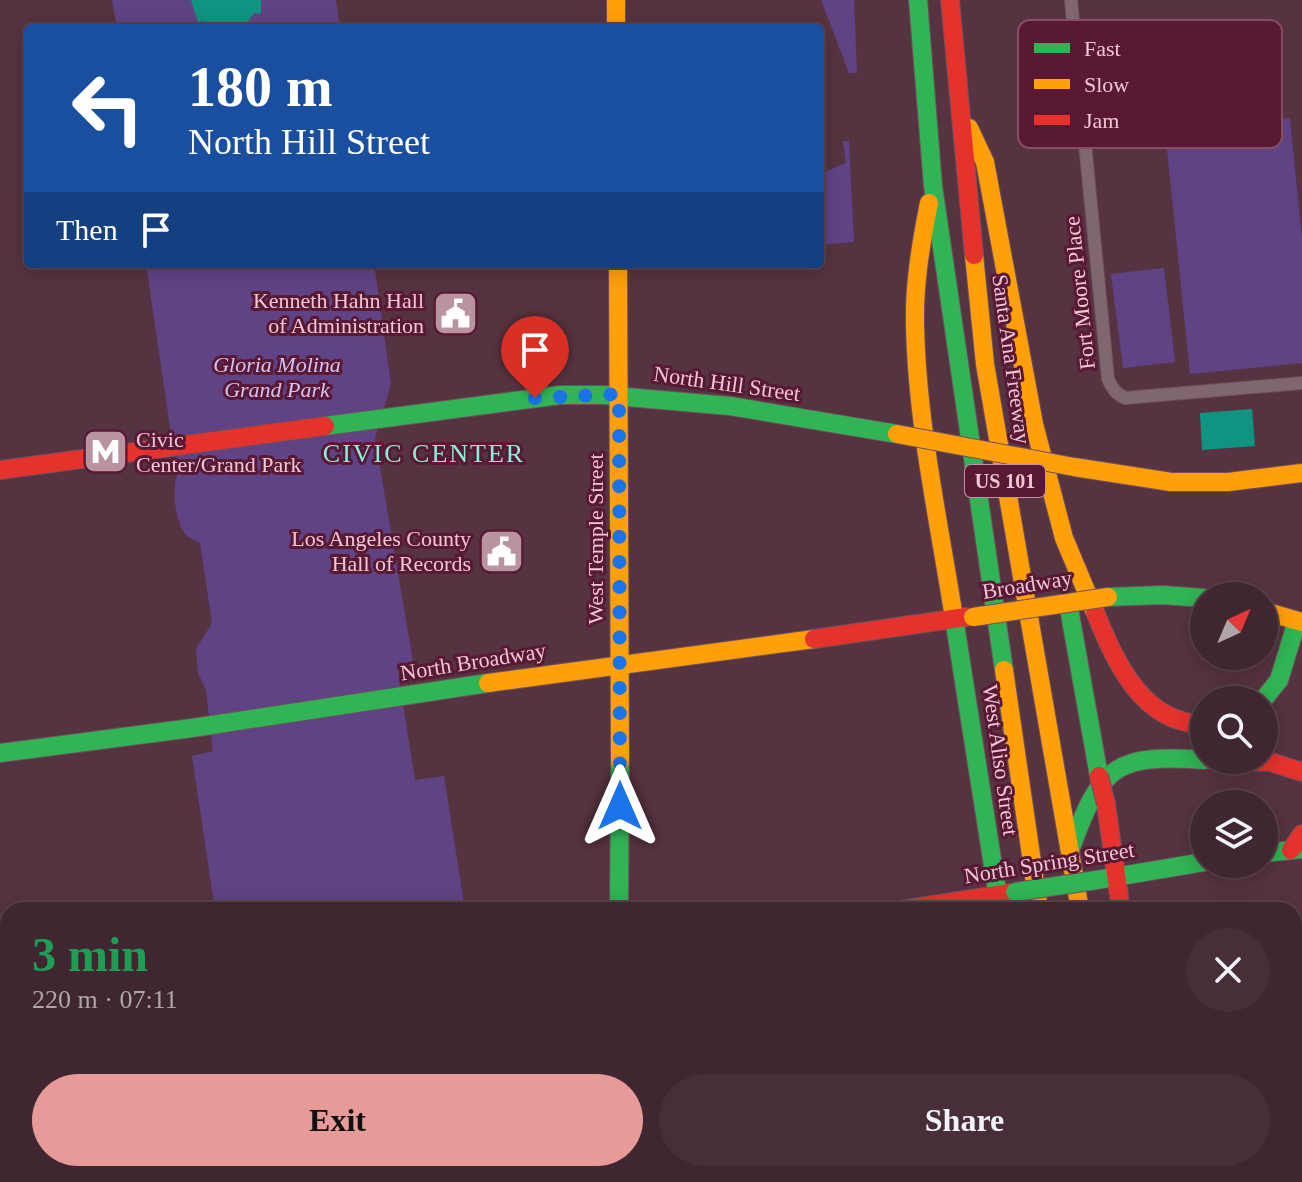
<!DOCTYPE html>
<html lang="en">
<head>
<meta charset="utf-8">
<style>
  body { margin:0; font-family:Georgia,serif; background:#472e38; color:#f1f3f6; height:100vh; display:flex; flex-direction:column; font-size:30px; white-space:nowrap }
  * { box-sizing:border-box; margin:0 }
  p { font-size:26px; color:#aea5ab }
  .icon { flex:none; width:44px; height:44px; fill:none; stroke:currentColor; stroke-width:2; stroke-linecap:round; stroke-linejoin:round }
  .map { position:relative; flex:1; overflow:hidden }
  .details { position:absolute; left:0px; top:902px; width:1302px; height:280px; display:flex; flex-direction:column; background:#402630; border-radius:24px 24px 0 0; box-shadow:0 4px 20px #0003,0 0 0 2px #59434c }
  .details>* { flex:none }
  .hud { position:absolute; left:24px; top:24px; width:800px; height:244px; border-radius:8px; box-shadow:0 4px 20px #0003,0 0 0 2px #59434c; background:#1a4fa0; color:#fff; overflow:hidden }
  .needle { width:52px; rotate:44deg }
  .controls { position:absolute; left:1190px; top:582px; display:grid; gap:16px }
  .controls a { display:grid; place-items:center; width:88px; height:88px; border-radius:50%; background:#402630; box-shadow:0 4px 20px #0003,0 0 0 2px #59434c; font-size:40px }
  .pin { position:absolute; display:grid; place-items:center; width:68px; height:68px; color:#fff; margin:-82px -34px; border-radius:50% 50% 50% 0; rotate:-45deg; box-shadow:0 0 8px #0007 }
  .pin .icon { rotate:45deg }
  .me { position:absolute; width:88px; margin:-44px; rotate:0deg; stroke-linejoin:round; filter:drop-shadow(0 0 6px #0008) }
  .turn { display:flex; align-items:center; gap:28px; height:168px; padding:0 32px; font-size:36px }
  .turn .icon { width:104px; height:104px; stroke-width:2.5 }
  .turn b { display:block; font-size:56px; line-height:68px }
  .then { display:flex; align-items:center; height:76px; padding:0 32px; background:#0003; gap:16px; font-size:30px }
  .round { display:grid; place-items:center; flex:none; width:84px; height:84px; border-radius:42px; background:#472e38 }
  .headline { display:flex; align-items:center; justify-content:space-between; height:136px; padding:0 32px }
  h1 { font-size:48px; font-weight:700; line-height:60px; color:#1e9e55 }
  .action { display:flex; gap:16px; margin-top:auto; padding:16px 32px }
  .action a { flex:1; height:92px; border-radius:48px; background:#e69b98; color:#111; font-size:32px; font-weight:700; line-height:92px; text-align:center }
  .action a+a { background:#472e38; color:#f1f3f6 }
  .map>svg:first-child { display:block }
  .green { fill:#604385 }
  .water { fill:#109482 }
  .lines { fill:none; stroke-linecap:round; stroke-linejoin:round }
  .street-casing { stroke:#6f505c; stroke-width:14 }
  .fast-casing { stroke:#6f505c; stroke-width:20 }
  .slow-casing { stroke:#6f505c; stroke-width:20 }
  .jam-casing { stroke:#6f505c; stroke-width:20 }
  .street { stroke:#806670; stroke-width:12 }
  .fast { stroke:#30b455; stroke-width:18 }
  .slow { stroke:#ff9f0a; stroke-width:18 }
  .jam { stroke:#e5322d; stroke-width:18 }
  .fast-bridge-casing { stroke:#6f505c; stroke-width:20; stroke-linecap:butt }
  .slow-bridge-casing { stroke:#6f505c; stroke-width:20; stroke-linecap:butt }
  .jam-bridge-casing { stroke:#6f505c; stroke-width:20; stroke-linecap:butt }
  .fast-bridge { stroke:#30b455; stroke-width:18 }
  .slow-bridge { stroke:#ff9f0a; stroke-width:18 }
  .jam-bridge { stroke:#e5322d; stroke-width:18 }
  .route { stroke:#1a73e8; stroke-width:14; stroke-dasharray:0 25.2 }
  .labels { text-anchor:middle; stroke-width:6; stroke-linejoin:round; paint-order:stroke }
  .shield { fill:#591833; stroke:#c392a3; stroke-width:2 }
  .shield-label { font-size:20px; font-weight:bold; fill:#f0c7d3 }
  .street-label { font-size:22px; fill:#f0c7d3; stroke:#591833 }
  .poi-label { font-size:22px; fill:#f0c7d3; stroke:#591833; text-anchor:end }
  .park-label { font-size:22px; font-style:italic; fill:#d2c4f5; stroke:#591833 }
  .quarter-label { font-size:26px; letter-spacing:2px; fill:#8bf0da; stroke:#591833 }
  .key { fill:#591833; stroke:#864d63; stroke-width:2 }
  .key-label { font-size:22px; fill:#f0c7d3 }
</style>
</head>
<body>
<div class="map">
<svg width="1302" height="1182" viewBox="0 0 1302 1182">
  <rect width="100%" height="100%" fill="#563340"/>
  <g class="green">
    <path d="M112,0H336L340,28H117Z"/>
    <path d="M821,0H854L857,73H849Z"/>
    <path d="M1290,118L1302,239V363L1190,374L1165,130Z"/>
    <path d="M843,141H849L854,242L820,245V174L846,163Z"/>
    <path d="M146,264H374L391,384L375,438L413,661L397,666L415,780L444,776L465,910H215L192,756L213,751L206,690L198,673L196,649L212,623L200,543C196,540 191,539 187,536C175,524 172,490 177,475Z"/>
    <path d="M1164,268L1175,362L1123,368L1111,274Z"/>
    <path d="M62,1174H227L229,1182H63Z"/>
  </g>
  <g class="water">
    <path d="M191,0H261V14L254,13L243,28H212L204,21L198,22Z"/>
    <path d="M1252,409L1255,446L1202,450L1200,413Z"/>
  </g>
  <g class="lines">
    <defs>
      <path id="street" d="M1071,0L1108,379C1112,388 1116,394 1125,398L1302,383"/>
      <g id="fast">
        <path d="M918,0L933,186L1004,670"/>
        <path d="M325,426L560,395H604L730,406L897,434"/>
        <path d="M1108,597L1163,595L1204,598"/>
        <path d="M1068,603L1099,776"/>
        <path d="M954,618L1000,910"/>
        <path d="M1263,700L1279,680L1297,621"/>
        <path d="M0,753L192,728L488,683"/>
        <path d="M1072,845C1102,763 1119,754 1204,760"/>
        <path d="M1264,853L1302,849"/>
        <path d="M1097,880L1204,862"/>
        <path d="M619,910L620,762"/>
        <path d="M0,965L8,1017"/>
        <path d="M0,1036L8,1034"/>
        <path d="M1294,1131L1302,1130"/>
        <path d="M621,1174V1182"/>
        <path d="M1134,1174L1138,1182"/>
        <path d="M1169,1174L1170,1182"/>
        <path d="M1017,1182L1019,1174"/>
      </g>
      <g id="slow">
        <path d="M616,0V28"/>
        <path d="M969,128L985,162L1034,424L1064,538L1095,612"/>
        <path d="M929,203C921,243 914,284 915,325C917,423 939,522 954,618"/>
        <path d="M974,255L985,364L1080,910"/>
        <path d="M618,264L620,762"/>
        <path d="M1074,467L1171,482H1228L1302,473"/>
        <path d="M1264,611L1302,622"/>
        <path d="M1004,670L1039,910"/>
        <path d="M488,683L814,639"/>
        <path d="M1036,1174L1038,1182"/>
        <path d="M1082,1174L1084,1182"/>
        <path d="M962,1182L1017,1174"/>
      </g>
      <g id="jam">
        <path d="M950,0L974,255"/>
        <path d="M0,470L325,426"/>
        <path d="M1095,612C1115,661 1142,724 1204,724"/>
        <path d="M814,639L966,617"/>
        <path d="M1211,760L1271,762L1302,772"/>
        <path d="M1106,804L1121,910"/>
        <path d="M1291,850L1302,834"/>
        <path d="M901,910L1011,893"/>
        <path d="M27,1174L28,1182"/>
      </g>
    </defs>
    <use href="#street" class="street-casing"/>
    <use href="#fast" class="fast-casing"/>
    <use href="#slow" class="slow-casing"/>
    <use href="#jam" class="jam-casing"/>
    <use href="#street" class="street"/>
    <use href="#fast" class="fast"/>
    <use href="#slow" class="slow"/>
    <use href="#jam" class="jam"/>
    <defs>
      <path id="fast-bridge" d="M1015,892L1097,880"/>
      <g id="slow-bridge">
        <path d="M897,434L1074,467"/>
        <path d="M973,617L1108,597"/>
      </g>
      <path id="jam-bridge" d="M1099,776L1106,804"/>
    </defs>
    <use href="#fast-bridge" class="fast-bridge-casing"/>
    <use href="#slow-bridge" class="slow-bridge-casing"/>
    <use href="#jam-bridge" class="jam-bridge-casing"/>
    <use href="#fast-bridge" class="fast-bridge"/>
    <use href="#slow-bridge" class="slow-bridge"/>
    <use href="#jam-bridge" class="jam-bridge"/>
  </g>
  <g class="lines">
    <path class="route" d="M535,398L619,394L620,806"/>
  </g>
  <defs>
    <symbol id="civic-square" viewBox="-11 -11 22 22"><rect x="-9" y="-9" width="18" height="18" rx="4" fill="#ba93a0" stroke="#591833"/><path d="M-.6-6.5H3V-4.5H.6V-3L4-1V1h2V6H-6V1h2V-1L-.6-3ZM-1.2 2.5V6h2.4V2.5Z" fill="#fff"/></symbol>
    <symbol id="metro-square" viewBox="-11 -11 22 22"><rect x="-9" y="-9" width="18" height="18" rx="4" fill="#ba93a0" stroke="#591833"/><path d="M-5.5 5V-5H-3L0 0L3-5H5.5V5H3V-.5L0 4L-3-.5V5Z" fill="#fff"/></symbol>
  </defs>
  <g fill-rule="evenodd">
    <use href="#civic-square" x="430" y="288" width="51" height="51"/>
    <use href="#metro-square" x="80" y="426" width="51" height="51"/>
    <use href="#civic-square" x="476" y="526" width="51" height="51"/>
  </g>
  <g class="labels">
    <rect class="shield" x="965" y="465" width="80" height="32" rx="6"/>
    <g class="shield-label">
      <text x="1005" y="488">US 101</text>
    </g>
    <g class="street-label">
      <text transform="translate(1079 293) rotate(-96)" y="8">Fort Moore Place</text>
      <text transform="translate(1012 359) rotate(82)" y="8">Santa Ana Freeway</text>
      <text transform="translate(727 383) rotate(8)" y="8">North Hill Street</text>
      <text transform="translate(595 539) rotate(-90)" y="8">West Temple Street</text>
      <text transform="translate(1027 584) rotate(-9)" y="8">Broadway</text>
      <text transform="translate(473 661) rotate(-9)" y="8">North Broadway</text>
      <text transform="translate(1001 760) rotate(82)" y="8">West Aliso Street</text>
      <text transform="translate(1049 862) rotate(-9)" y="8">North Spring Street</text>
    </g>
    <g class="poi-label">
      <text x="424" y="308">Kenneth Hahn Hall<tspan x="424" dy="25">of Administration</tspan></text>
      <text x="136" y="447" text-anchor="start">Civic<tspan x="136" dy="25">Center/Grand Park</tspan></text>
      <text x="471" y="546">Los Angeles County<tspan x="471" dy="25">Hall of Records</tspan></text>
    </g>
    <g class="park-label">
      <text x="277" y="372">Gloria Molina<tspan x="277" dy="25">Grand Park</tspan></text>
    </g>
    <g class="quarter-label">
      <text x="424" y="462">CIVIC CENTER</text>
    </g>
  </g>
  <rect x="1018" y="20" width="264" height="128" rx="12" class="key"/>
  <rect x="1034" y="43" width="36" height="10" fill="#30b455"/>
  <rect x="1034" y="79" width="36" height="10" fill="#ff9f0a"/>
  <rect x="1034" y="115" width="36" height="10" fill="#e5322d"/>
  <g class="key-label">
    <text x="1084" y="56">Fast</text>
    <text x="1084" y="92">Slow</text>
    <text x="1084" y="128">Jam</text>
  </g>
</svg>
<div class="controls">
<a><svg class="needle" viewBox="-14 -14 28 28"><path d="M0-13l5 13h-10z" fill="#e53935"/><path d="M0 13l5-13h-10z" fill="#aea5ab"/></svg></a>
<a><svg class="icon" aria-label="search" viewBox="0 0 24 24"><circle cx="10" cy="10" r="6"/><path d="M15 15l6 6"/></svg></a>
<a><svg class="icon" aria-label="layers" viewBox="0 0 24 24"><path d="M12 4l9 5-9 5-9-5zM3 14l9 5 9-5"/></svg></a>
</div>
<div class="pin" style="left:535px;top:398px;background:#d93025"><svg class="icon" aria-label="arrive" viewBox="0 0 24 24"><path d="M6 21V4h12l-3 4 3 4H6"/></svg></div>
<svg class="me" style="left:620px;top:806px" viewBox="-20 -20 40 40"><path d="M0-17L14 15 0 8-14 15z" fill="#1a73e8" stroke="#fff" stroke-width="4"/></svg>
<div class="hud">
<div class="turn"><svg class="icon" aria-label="left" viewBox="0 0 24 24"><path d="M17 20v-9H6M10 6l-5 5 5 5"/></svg><div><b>180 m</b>North Hill Street</div></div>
<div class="then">Then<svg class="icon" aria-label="arrive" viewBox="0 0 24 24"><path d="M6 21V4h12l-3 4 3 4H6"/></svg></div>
</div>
<section class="details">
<div class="headline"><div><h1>3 min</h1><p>220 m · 07:11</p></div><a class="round"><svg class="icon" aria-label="close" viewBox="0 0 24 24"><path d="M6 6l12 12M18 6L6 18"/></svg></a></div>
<div class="action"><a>Exit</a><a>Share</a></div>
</section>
</div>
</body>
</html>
